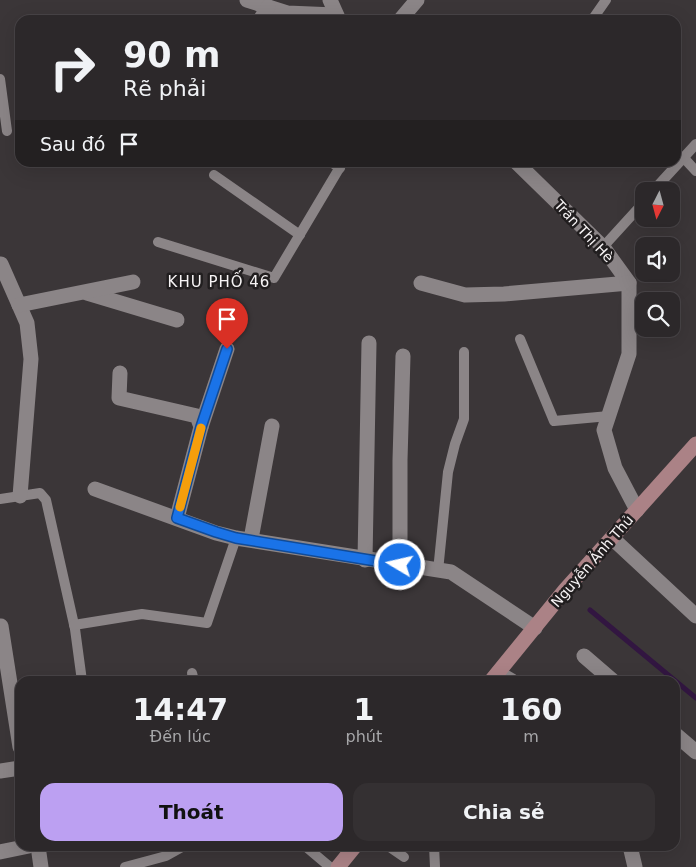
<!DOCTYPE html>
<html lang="vi">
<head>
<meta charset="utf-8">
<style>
  body { margin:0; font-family:"DejaVu Sans",sans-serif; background:#343032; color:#f1f3f6; height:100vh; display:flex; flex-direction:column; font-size:19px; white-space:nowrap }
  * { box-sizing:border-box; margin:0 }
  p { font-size:16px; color:#a6a6a8 }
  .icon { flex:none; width:28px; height:28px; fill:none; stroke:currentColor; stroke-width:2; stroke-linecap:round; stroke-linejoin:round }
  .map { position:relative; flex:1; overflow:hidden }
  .drawer { position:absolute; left:15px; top:676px; width:665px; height:175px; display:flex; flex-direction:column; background:#2c282a; border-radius:15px; box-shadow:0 5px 20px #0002,0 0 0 1px #484447 }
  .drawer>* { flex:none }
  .hud { position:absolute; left:15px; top:15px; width:666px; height:152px; border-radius:15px; box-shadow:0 5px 20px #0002,0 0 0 1px #484447; background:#2c282a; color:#f1f3f6; overflow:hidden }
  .needle { width:32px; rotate:186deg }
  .fabs { position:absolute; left:635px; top:182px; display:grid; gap:10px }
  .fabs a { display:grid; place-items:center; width:45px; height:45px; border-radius:10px; background:#2c282a; box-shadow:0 5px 20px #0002,0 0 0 1px #484447; font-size:25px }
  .pin { position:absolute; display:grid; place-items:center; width:42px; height:42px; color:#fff; margin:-51px -21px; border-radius:50% 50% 50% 0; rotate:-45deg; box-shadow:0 0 5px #0007 }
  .pin .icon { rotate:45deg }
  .me { position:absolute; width:55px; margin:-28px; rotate:279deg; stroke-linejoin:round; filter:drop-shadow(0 0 4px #0008) }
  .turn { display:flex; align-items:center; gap:18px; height:105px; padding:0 25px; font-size:22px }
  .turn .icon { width:65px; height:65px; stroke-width:2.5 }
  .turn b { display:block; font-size:35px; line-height:42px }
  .then { display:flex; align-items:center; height:48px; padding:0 25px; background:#0003; gap:10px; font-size:19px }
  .eta { display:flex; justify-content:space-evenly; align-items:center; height:85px; text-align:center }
  .eta b { font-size:30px; font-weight:700; line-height:35px }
  .button { display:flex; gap:10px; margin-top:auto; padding:10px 25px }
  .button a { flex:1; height:58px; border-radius:15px; background:#bca0f2; color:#111; font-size:20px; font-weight:700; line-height:58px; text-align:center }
  .button a+a { background:#343032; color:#f1f3f6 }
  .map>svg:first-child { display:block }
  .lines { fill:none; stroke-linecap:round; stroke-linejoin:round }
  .stream { stroke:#321641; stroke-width:5 }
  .service { stroke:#8b8587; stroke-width:10 }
  .minor { stroke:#8b8587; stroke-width:15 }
  .secondary { stroke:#ab8286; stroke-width:15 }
  .route-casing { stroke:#114b97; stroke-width:12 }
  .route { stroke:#1a73e8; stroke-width:9 }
  .slow { stroke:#f59e0b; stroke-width:9 }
  .labels { text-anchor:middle; stroke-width:5; stroke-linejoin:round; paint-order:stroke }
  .street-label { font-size:14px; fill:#f6f3f4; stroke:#211e1f }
  .neighbourhood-label { font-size:15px; letter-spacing:1px; fill:#f6f3f4; stroke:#211e1f }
</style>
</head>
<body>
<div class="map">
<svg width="696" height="867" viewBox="0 0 696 867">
  <rect width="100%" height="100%" fill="#3b3638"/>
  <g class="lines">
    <path class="stream" d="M590,610L696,698"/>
    <g class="service">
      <path d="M592,20L606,0"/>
      <path d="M0,79L7,131"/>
      <path d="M683,157L696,171"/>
      <path d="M331,162L340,168"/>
      <path d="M214,175L300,235"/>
      <path d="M653,191L696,144"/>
      <path d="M158,242L274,278L343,162"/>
      <path d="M603,247L644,202"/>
      <path d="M520,339L554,421L609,416"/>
      <path d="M0,499L40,493L46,500L75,629L82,681"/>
      <path d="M438,571L448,472L455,444L464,419V352"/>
      <path d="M74,625L142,614L207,623L236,538"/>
      <path d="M192,673L194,681"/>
      <path d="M305,846L330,867"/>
      <path d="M388,846L404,857"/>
      <path d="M434,846L435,867"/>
      <path d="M125,867L166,856L184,846"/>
    </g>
    <g class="minor">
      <path d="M247,0L287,13L335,15"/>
      <path d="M330,0L339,20"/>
      <path d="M260,20L268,7"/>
      <path d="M400,20L417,0"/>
      <path d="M516,162L603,247L629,283V354L604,430L615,468L637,510"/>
      <path d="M1,264L27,323L31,359L20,496"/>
      <path d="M421,283L465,295L504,294L629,283"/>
      <path d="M87,293L177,320"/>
      <path d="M19,305L133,282"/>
      <path d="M120,373L119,398L197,416L201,427L177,518"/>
      <path d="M201,427L227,349"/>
      <path d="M95,489L216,533L236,538L451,572L535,628"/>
      <path d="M612,538L696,616"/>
      <path d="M251,539L272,426"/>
      <path d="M365,560L369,343"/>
      <path d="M400,565V460L403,356"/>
      <path d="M1,626L20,747"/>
      <path d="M584,656L613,681"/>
      <path d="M498,673L512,681"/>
      <path d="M675,734L696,752"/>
      <path d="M0,771L20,768"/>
      <path d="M38,846L41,867"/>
      <path d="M630,846L635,867"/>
      <path d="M0,852L29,846"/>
    </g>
    <g class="secondary">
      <path d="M491,681L565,590L696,444"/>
      <path d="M338,867L355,846"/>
    </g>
  </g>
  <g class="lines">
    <defs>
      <path id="route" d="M227,349L201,427L177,518L216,532L236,538L400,565"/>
    </defs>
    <use href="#route" class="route-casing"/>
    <use href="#route" class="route"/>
    <path class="slow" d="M180,507L201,428"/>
  </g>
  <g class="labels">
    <g class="street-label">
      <text transform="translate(584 231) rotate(47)" y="5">Trần Thị Hè</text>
      <text transform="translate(592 561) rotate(-49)" y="5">Nguyễn Ảnh Thủ</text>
    </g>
    <g class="neighbourhood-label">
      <text x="219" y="287">KHU PHỐ 46</text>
    </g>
  </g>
</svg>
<div class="fabs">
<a><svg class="needle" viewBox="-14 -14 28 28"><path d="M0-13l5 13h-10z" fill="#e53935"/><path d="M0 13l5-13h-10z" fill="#a6a6a8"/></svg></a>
<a><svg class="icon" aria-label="sound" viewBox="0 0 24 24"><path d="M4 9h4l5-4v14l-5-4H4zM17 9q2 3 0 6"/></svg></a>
<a><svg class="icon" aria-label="search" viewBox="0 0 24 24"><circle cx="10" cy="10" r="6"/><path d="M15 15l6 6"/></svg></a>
</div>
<div class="pin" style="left:227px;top:349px;background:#d93025"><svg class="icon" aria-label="arrive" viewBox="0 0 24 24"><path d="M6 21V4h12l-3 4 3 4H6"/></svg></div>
<svg class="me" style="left:400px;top:565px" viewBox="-20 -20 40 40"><circle r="17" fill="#1a73e8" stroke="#fff" stroke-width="3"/><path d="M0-11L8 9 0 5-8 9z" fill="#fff"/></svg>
<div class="hud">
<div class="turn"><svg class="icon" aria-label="right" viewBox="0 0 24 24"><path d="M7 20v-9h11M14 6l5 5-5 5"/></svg><div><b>90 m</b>Rẽ phải</div></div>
<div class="then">Sau đó<svg class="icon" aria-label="arrive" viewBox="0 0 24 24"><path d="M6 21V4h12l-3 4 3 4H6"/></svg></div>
</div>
<section class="drawer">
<div class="eta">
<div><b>14:47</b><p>Đến lúc</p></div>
<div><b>1</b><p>phút</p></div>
<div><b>160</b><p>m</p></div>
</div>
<div class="button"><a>Thoát</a><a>Chia sẻ</a></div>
</section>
</div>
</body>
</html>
